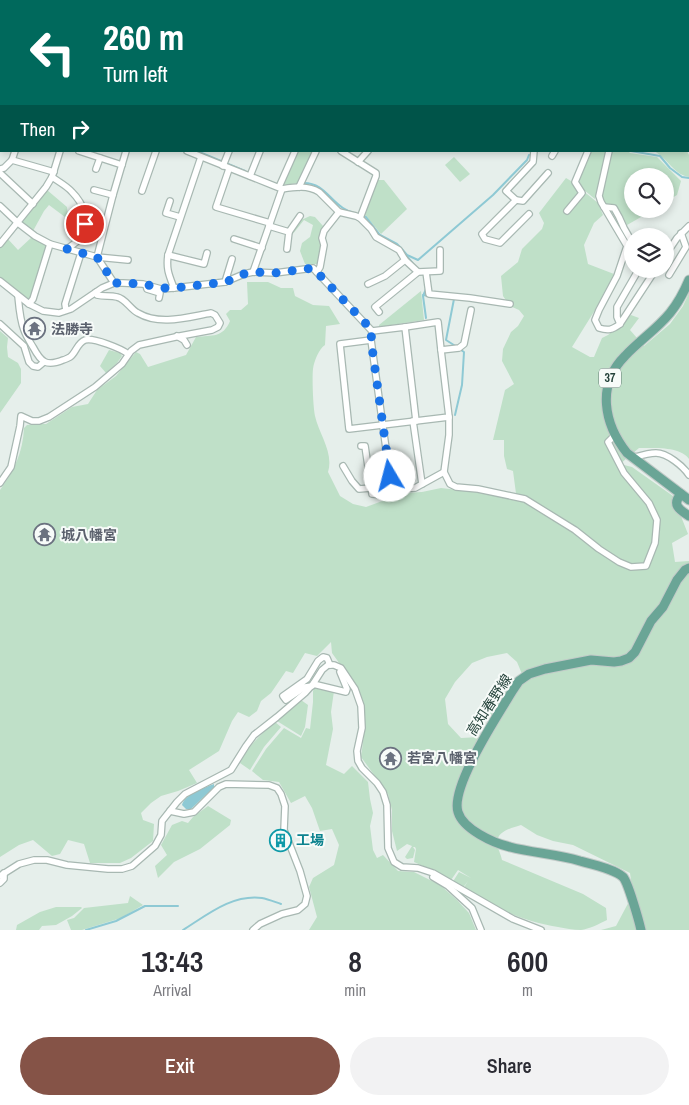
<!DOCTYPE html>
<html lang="en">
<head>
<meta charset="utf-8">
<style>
  body { margin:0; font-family:"Archivo Narrow","Noto Sans JP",sans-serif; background:#f2f2f3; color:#2b2b33; height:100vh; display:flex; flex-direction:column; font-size:19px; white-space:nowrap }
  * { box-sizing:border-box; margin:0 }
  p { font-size:16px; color:#7c7c81 }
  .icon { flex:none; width:28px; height:28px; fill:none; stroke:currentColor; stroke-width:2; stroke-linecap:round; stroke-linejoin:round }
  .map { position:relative; height:930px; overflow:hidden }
  .details { display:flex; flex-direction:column; background:#fff; flex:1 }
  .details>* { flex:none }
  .hud { position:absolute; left:0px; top:0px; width:690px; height:152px; box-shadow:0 2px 8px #0003; background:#00695c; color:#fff; overflow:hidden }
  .controls { position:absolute; left:624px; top:168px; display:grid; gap:10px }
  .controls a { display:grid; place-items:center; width:50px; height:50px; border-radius:50%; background:#fff; box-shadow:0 2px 8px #0003; font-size:25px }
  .pin { position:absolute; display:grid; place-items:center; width:42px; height:42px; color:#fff; margin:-21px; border:2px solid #fff; border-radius:50%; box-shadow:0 1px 5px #0007 }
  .me { position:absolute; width:55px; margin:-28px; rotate:352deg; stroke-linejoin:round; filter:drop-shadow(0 0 4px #0008) }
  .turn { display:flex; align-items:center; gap:18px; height:105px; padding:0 20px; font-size:22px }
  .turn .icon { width:65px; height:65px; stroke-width:2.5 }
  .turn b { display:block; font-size:35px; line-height:42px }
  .then { display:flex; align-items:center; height:48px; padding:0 20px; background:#0003; gap:10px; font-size:19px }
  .eta { display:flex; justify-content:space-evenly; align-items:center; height:85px; text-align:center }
  .eta b { font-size:30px; font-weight:600; line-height:35px }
  .action { display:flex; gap:10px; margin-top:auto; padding:10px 20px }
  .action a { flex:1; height:58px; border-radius:30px; background:#855347; color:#fff; font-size:20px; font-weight:600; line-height:58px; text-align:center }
  .action a+a { background:#f2f2f3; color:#2b2b33 }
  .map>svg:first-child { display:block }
  .green { fill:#bfe0c8; fill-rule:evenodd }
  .water { fill:#8ec9d4 }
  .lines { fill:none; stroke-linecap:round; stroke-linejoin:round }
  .stream { stroke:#8ec9d4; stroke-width:2 }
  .street-casing { stroke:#a8b8b2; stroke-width:8 }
  .primary-casing { stroke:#c2cac8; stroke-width:11 }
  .street { stroke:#fff; stroke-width:5.5 }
  .primary { stroke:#6aa596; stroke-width:9 }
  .route { stroke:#1a73e8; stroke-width:9; stroke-dasharray:0 16.2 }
  .labels { text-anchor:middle; stroke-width:4; stroke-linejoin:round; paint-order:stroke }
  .shield { fill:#f7fbf9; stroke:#637a73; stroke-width:1 }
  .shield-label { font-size:12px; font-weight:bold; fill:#24423a }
  .worship-label { font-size:14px; font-weight:bold; fill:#5b616d; stroke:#f7fbf9; text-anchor:start }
  .street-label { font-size:14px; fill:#24423a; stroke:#f7fbf9 }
  .culture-label { font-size:14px; font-weight:bold; fill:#0d838f; stroke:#f7fbf9; text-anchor:start }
</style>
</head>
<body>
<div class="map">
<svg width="689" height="930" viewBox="0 0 689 930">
  <rect width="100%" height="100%" fill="#e6efeb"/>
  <g class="green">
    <path d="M115,0H318V1H113Z"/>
    <path d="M298,151H314L299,183L283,185Z"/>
    <path d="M592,151H606L595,199L584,190L579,181Z"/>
    <path d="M612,151H628L630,153L657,157L681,181L677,195L665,202V176H632V209H655L627,225L623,217L613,204H605L602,195Z"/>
    <path d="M654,151H687L689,155V177C676,175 671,164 661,156C659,154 657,153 654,151Z"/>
    <path d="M454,157L470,174L460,182L445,165Z"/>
    <path d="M566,178L571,181L598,203L603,215L594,223L584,245L588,264L614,274L595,310L572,347L590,357H594L602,338L608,335L631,315L639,318L630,330L644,346L670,324L683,306L689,293V459C681,446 653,448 639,448L620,464L632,467L673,496L688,534L672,543L675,562L689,561V930H601L616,926L633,894L630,873L573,845L553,841L537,835L521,825C512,828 496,831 497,844C498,849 501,855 502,860L583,894L606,908L607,920C599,924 589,929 581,930C573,930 565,928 558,927C520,921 496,908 463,889L468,881L462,889L452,883L459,872L471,878L458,870L451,880L434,871L414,862L416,849L415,847H413L415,850L413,858L407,859L405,857L412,846L407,844L397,851L392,831V810L388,794L361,757L365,727L364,705L357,688L332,653L331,642L317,656L305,653L293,673L286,671L271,693L261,701L257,711L249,717L238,712L232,721L219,751L189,770L197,783L178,791L161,796L151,803L141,813L143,820L154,824L153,841L131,858L120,863H90L84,844L68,840L60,854L52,856L33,840L19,845L0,857V490C14,471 23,452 24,428L27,425L37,424H46L72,407L88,404L97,390L116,376L136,352L140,354L148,367L186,355L196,337C212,335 223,338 230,321L226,314L230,310H241L248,304L247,282H268L281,288H293L295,296L313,305L329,306L340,324L326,326L325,345C319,349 314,361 313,369C312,377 313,407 315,416C319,434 334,453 328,472L340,496L353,504L366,507L404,493L422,492L441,488L476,492L517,501L513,471L507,469L504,456V440H493L505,390L514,384L502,361L503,349L511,332L518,326L524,316L519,310L510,306L503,296L501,276L518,262L522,249L542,229L544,223L539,213ZM507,653L517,662L522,674L494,688L485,705L495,724L480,737L461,738L448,724L445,699L455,682L472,663L487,657Z"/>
    <path d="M377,180H384L407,209L381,234L365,215Z"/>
    <path d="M47,190L67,207L68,216L65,217L49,205L44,211L33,231L21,222Z"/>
    <path d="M310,216L315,217L323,226L319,240L322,246L318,264H305L300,251L302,243L310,237L313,225L304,220L292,235L299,221Z"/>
    <path d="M32,237L48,246L29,300L0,278V247L7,238L18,250Z"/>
    <path d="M421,291L424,320L379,327V325Z"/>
    <path d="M0,331L8,338L7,347L8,357L18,363L21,369V383L0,413Z"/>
    <path d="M109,350L120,353L122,356L117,363L106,373L100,366Z"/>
    <path d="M315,687L334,691L331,712L333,729L326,765L344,774L352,766L368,782L370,799L373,813L370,826L373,850L377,858L383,855L398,871L414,872L440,885L457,900L469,913L476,930H309L317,917L309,887L313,878L334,865L339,845L332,829L320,831L312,808L305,796L291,803L279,782L263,780L252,771L266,749L284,728L301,738L306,728L310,729L313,702V691Z"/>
    <path d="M301,700L308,705L305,727L301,736L277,721Z"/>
    <path d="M275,722L281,727L264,747L250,770L240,763C249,745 260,735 275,722Z"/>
    <path d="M208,806L231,820L230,825L200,849L174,862L158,878L155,866L167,855L161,845L172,825L182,821L188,823L193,817Z"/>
    <path d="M130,896L143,905L121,918L82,930H71L67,920L74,918L84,908L128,903Z"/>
    <path d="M56,907H81L82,908L72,916L56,925L42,926L39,930H16L17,925L40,912Z"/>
  </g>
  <path class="water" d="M214,784V787L191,809H186L182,805C185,794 204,788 214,784Z"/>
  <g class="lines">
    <g class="stream">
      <path d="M0,69L1,70"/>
      <path d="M197,151L245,171"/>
      <path d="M631,151L660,156L670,168L682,177L689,178"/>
      <path d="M304,183C323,183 329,199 343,208C346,210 351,212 354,213"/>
      <path d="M363,216L366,217L380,235L397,244L401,248L407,255L418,260L493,195L527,160L529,155"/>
      <path d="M407,256L415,266"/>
      <path d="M423,295L429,296"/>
      <path d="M451,299H454L446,340L457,347"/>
      <path d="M426,318L423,296L426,289"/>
      <path d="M455,415L462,385L464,352L461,350"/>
      <path d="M86,930L116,921L145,906H178"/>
      <path d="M183,930C207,915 232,894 262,898C268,899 275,902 281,904"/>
    </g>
    <defs>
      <g id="street">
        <path d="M89,0V1"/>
        <path d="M333,0L334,1"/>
        <path d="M0,77L1,78"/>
        <path d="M0,141H1"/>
        <path d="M79,151L122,165"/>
        <path d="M187,151L282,189L253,272"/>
        <path d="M341,151L376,173V176L360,218"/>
        <path d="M609,151L599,196L601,202L627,246L617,276L599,310L595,320L599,328C608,331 612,330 620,324L656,269"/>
        <path d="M552,156L555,151"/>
        <path d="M12,160L15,151"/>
        <path d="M358,162L368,151"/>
        <path d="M223,166L229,151"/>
        <path d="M0,169L4,168L12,160L54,172"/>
        <path d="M96,169L100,158"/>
        <path d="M229,169L216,207L270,223"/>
        <path d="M0,173L33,204"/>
        <path d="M250,176L260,151"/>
        <path d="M52,177C59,182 67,186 72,192C83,203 91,221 82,236C79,241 72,245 67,249"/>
        <path d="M279,187L295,151"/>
        <path d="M299,187L316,151"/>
        <path d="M282,189C295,187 308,185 319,192L339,212L356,216L360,218L371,229L376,237L399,250L405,260L418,272"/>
        <path d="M94,190L113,195"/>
        <path d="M142,191L156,151"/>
        <path d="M516,200L506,191L533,162L534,151"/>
        <path d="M170,201L166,213L180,217"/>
        <path d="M0,206L18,223L35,236L50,244L97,257L128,260"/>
        <path d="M604,207L614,208L619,217L624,228L632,242"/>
        <path d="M567,211L582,193L575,182L588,151"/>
        <path d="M529,214L500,243L485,239L482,234L516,200L523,201L548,173"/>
        <path d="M269,226L289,232L287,249"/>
        <path d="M289,232L300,216"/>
        <path d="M234,239L262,248"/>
        <path d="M0,244L46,187L52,177L60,151"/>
        <path d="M168,255L204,264L207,253"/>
        <path d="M665,256L677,238L689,226"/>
        <path d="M317,272L320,267L324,245L322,238L324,231L339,212"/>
        <path d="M426,272L429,294L470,298L510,304"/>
        <path d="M669,275L686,247L681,233"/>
        <path d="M0,281L29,304L43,311L59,313L71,309L102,288L114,283H123L143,284L161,289L174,288L225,282L244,274L253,272L275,273L313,268L372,331L371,340L392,492"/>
        <path d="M225,282L232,259"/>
        <path d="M114,283L97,257L113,195L126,151"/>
        <path d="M368,284L385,276L405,260"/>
        <path d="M146,285L147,289L160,293L159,298"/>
        <path d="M174,288C169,275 166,269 168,255L201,157"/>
        <path d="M18,296C19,307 20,320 24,330C26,336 30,342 33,347C41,362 46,367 63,360C64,360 70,357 70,357C76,353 77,343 85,340C93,337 122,349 128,354"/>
        <path d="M29,304L33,299L50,244"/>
        <path d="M66,310L65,304L81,253"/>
        <path d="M379,312L375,307L418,272L440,271V250"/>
        <path d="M0,324L24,346L29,362L33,366L38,367L44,362"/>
        <path d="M620,324L617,317V307L639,269"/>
        <path d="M405,327L438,322L441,350L459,348L464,344L471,310"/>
        <path d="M372,331L405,327L416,421"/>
        <path d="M177,336L184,340L187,345"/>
        <path d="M371,340L340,344L349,429L449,417L441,350"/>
        <path d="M413,421L422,484"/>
        <path d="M361,446H365L372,494L383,495L402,489L415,488L444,472L449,435V417"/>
        <path d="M632,458C639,456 648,453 656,453C667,453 683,466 689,475"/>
        <path d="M343,466L352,481L359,489L371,488"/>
        <path d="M444,472L450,484L456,487L478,489L525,499L575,530L599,549L619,562L631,567L646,566L655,543L657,520L649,503L624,473L608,442L615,435"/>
        <path d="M0,483L11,467L20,426L21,416L32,421H39L49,417L95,387L122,364L131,351L139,345L180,336L212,330L218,327L220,323L215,315L211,313C188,317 160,326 138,313C130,309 126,299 117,297C110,295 104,297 97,295L96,292"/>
        <path d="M313,684L346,692L347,689L340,672"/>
        <path d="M312,686L305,687L286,700L283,696L307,679L318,661L323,657L327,658L330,665"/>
        <path d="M170,811L184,814L194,812L219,787L226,784L269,785L277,788L281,794L285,806L284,830L300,871L307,896L305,904L298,910L282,914L260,924L253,930"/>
        <path d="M0,876L19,864L34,860H47L67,865L108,869H122L132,866L155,846L161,835L162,821L177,802L185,794L231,770L246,746L254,735L277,717L305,693L313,684L322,670L328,665H334L341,668L355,689L361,706L362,728L357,751L358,761L362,768L377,783L383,792L387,805L388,848L394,862L402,867L418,868L433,873L513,919L541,930"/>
        <path d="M433,877L448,886L472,908L481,930"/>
        <path d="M0,883L4,879V873"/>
      </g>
      <g id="primary">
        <path d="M689,137V138"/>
        <path d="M689,280C684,292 678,303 670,313C657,329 639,341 625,356C596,385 604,424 627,453L689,500"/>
        <path d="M681,494C671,505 680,510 689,516"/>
        <path d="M641,930C639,921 628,882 623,877C615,869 591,864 580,861C557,854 533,853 510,847C493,843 463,829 458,812C450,787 499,713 513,690L519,681L529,674L545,669L591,660L614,662L621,661L629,658L635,652L651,621L663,607L677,580L685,570L689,568"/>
      </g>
    </defs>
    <use href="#street" class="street-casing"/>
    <use href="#primary" class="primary-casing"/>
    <use href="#street" class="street"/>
    <use href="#primary" class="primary"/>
  </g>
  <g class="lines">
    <path class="route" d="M85,224L82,236L67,249L97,257L114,283H123L143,284L161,288H174L226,282L244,274L253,272L275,273L313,268L372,330L371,340L390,476"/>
  </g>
  <defs>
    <symbol id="temple-ring" viewBox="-11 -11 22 22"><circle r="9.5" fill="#f7fbf9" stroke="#6b7280" stroke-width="1.5"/><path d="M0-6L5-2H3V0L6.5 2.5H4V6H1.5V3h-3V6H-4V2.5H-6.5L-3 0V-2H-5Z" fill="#6b7280"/></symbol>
    <symbol id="building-ring" viewBox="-11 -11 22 22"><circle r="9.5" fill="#f7fbf9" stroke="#0f9aa8" stroke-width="1.5"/><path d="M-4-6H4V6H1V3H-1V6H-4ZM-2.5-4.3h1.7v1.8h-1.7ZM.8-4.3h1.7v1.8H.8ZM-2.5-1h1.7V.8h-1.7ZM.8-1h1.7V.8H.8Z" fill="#0f9aa8"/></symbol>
  </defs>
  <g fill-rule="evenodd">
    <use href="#temple-ring" x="22" y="316" width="25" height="25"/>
    <use href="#temple-ring" x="32" y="522" width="25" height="25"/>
    <use href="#temple-ring" x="378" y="746" width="25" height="25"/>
    <use href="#building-ring" x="268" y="828" width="25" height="25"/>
  </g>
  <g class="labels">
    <rect class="shield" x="599" y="368.5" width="22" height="19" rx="4"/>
    <g class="shield-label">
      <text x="610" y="382">37</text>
    </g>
    <g class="worship-label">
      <text x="51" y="334">法勝寺</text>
      <text x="61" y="540">城八幡宮</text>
      <text x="407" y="763">若宮八幡宮</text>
    </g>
    <g class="street-label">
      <text transform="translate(489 705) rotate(-57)" y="5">高知春野線</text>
    </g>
    <g class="culture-label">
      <text x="296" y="845">工場</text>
    </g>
  </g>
</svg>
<div class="controls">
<a><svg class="icon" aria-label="search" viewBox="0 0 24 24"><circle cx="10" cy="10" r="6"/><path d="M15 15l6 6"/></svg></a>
<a><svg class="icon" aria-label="layers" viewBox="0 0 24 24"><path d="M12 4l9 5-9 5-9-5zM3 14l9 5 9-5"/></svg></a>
</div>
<div class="pin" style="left:85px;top:224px;background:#d93025"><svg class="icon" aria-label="arrive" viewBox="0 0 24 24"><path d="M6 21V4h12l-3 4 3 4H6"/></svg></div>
<svg class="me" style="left:390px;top:476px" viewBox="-20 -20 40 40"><circle r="19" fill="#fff"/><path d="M0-13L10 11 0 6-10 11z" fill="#1a73e8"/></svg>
<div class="hud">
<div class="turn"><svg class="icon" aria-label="left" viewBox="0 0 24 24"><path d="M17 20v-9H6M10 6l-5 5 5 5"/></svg><div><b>260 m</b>Turn left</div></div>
<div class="then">Then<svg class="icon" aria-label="right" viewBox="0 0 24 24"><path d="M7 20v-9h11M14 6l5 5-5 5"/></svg></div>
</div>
</div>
<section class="details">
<div class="eta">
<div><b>13:43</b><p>Arrival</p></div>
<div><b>8</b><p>min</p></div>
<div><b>600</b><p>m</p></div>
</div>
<div class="action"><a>Exit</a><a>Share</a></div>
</section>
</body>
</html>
